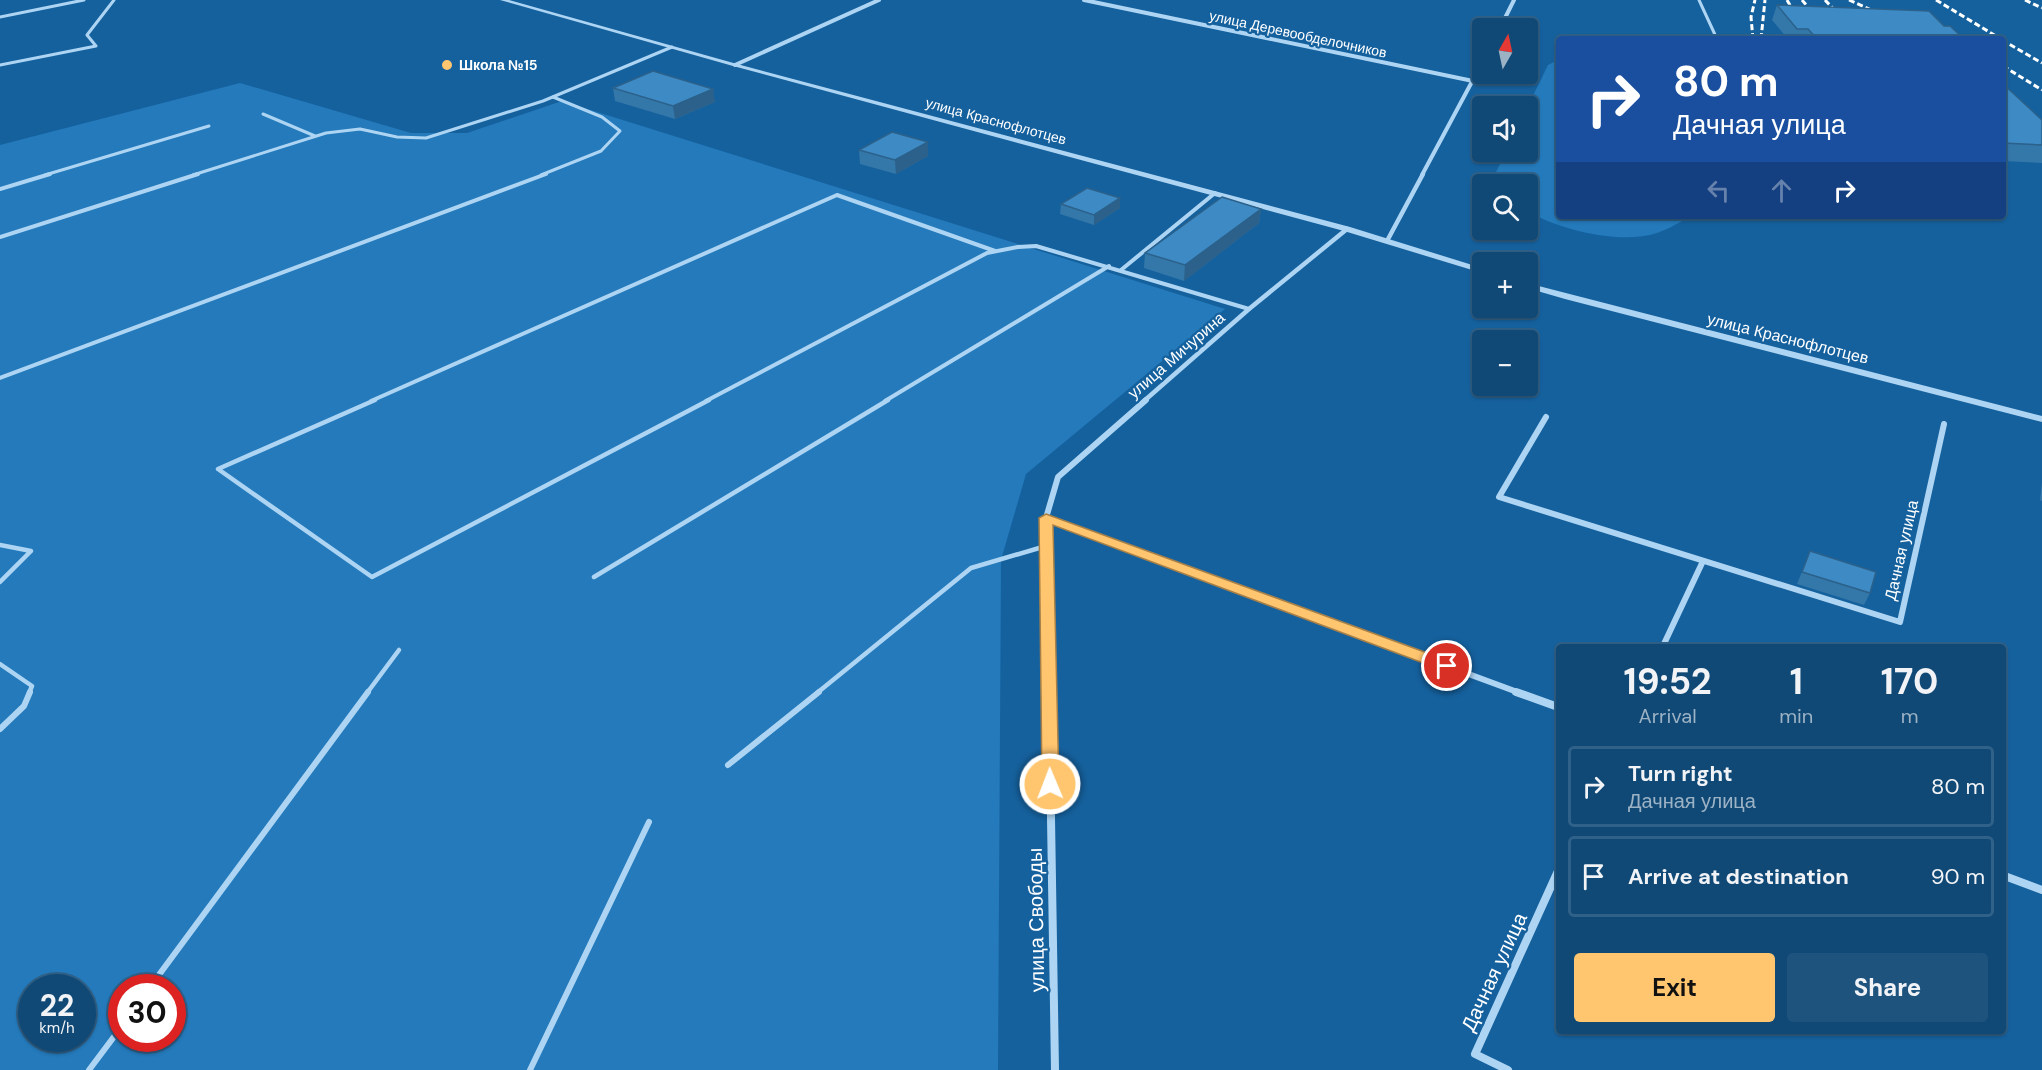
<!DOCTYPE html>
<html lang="en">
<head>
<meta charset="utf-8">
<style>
  body { margin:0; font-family:"DM Sans",sans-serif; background:#1e537e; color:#f1f3f6; height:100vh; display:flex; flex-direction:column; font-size:22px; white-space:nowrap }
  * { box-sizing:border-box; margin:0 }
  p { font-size:20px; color:#9cb2c5 }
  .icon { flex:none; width:33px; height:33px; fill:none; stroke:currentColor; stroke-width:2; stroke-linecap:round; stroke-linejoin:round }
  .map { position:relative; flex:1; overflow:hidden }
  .drawer { position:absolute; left:1556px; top:644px; width:450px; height:390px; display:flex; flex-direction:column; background:#104976; border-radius:6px; box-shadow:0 2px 4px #0004,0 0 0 2px #306188 }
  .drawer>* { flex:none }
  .guide { position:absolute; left:1556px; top:36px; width:450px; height:183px; border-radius:6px; box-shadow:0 2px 4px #0004,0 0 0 2px #306188; background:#1a4fa0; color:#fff; overflow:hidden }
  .needle { width:39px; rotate:9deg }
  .controls { position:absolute; left:1472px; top:18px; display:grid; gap:12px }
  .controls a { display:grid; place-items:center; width:66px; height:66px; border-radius:6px; background:#104976; box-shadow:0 2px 4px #0004,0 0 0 2px #306188; font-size:30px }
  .speed { position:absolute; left:18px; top:974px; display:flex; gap:12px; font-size:30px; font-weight:700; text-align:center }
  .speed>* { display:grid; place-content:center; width:78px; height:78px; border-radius:50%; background:#104976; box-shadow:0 2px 4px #0004,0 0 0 2px #306188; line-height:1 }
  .speed small { font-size:15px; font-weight:400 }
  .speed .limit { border:9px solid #d22; background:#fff; color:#111 }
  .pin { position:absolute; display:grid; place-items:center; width:51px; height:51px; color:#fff; margin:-26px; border:3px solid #fff; border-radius:50%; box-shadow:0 2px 6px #0007 }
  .me { position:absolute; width:66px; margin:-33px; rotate:359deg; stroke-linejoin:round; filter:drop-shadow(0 0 4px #0008) }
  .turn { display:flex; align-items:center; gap:21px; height:126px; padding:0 18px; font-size:27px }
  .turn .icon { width:78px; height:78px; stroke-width:2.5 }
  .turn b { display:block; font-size:42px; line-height:51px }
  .lanes { display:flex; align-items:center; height:57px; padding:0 18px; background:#0003; justify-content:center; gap:30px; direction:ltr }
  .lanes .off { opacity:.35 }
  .eta { display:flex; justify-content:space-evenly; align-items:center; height:102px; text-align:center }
  .eta b { font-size:36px; font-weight:700; line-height:42px }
  .button { display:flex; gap:12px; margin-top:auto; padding:12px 18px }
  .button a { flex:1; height:69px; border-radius:6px; background:#ffc56f; color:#111; font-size:24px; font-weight:700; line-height:69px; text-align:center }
  .button a+a { background:#1e537e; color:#f1f3f6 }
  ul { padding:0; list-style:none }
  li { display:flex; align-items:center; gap:18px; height:81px; margin:0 12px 9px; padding:0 6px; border:3px solid #306188; border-radius:6px }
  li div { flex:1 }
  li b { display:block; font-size:22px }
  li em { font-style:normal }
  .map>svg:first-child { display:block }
  .green { fill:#247abb; fill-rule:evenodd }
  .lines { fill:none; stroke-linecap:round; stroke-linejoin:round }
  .service-far3 { stroke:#add5f3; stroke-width:3 }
  .service-far2 { stroke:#add5f3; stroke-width:4 }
  .service-far1 { stroke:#add5f3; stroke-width:4.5 }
  .service { stroke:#add5f3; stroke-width:6 }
  .minor-far3 { stroke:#add5f3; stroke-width:4 }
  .minor-far2 { stroke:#add5f3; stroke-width:4.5 }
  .minor-far1 { stroke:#add5f3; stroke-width:6 }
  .minor { stroke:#add5f3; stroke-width:8 }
  .tertiary { fill:#add5f3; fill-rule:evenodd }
  .rail { stroke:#fff; stroke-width:3; stroke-dasharray:6 3; stroke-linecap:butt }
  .wall { fill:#3477a9 }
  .shaded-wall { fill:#2b618a }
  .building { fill:#3d8ac5; stroke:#2b618a; stroke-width:1.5 }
  .route { fill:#ffc56f; stroke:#a68048; stroke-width:1.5 }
  .poi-dot { fill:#ffc56f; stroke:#15619e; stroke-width:2 }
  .labels { text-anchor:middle; stroke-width:4.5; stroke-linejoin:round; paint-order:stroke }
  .far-street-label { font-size:14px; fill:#fff; stroke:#15619e }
  .far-poi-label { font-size:14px; font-weight:bold; fill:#fff; stroke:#15619e; text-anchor:start }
  .street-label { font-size:16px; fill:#fff; stroke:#15619e }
  .near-street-label { font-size:20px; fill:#fff; stroke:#15619e }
</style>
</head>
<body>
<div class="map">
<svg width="2042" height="1070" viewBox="0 0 2042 1070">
  <rect width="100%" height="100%" fill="#15619e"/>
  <g class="green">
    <path d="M1558,60V216H1691C1680,222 1669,229 1657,233C1620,245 1560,230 1527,211V184H1496L1493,178L1506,152H1527V108L1548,65Z"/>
    <path d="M240,83L411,133H467L562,101L1225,309L1026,474L1001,560L998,1070H0V145ZM32,987H82V1038H32ZM122,987H172V1038H122Z"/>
  </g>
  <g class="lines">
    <g class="service-far3">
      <path d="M1699,0L1717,39"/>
      <path d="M0,17L84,0"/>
      <path d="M0,65L96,46L87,35L114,0"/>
      <path d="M263,114L315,136"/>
      <path d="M45,175L209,126"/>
      <path d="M193,175L326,133L360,129L397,137L426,138L543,101L672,47"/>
      <path d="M541,175L601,151L620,131L602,117L553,97"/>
    </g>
    <g class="service-far2">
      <path d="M0,189L50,174"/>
      <path d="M0,237L198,174"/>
      <path d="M1121,270L1215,193"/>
      <path d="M0,378L546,174"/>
      <path d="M371,401L837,195L995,251"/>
      <path d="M706,401L987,253L1018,247L1036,246L1249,309"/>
      <path d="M885,401L1109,266"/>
    </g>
    <g class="service-far1">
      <path d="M375,400L218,469L372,577L709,400"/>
      <path d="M0,545L31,551L0,582"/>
      <path d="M594,577L888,400"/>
      <path d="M0,664L32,686L29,693"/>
      <path d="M367,693L399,650"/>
      <path d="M817,693L971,568L1046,546"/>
    </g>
    <g class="service">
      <path d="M0,729L24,706L30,692"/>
      <path d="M728,765L819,692"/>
      <path d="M150,987L368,692"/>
      <path d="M89,1070L122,1026"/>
      <path d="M530,1070L649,822"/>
    </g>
    <g class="minor-far3">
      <path d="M1084,0L1473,81"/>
      <path d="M1500,28L1514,0"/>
      <path d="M735,65L879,0"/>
      <path d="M1422,175L1482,63"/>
    </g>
    <g class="minor-far2">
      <path d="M1387,241L1423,174"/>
      <path d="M1144,401L1249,309L1347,229"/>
    </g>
    <g class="minor-far1">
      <path d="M1546,417L1499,497L1900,622L1944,424"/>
      <path d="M1046,518L1520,693"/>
      <path d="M1663,646L1703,561"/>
      <path d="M1049,693L1046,518L1058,477L1146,400"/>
    </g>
    <g class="minor">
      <path d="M1049,692L1055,1070"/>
      <path d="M1516,692L1558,707"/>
      <path d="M2002,875L2042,890"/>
      <path d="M1508,1070L1475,1054L1558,871"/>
    </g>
    <g class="tertiary">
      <path d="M500,0H509L737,64L1350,227L1482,268V273L1344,231L733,66Z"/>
      <path d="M1527,283L2042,416V422L1565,299L1527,288Z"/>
    </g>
    <g class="rail">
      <path d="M1787,0L1797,17L1816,39"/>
      <path d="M1802,0L1835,39"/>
      <path d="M1825,0L1862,39"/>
      <path d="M1849,0L1885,16"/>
      <path d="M1936,0L2001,39"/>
      <path d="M2025,0L2042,8"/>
      <path d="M1753,39L1751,17L1755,0"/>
      <path d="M1761,39L1765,0"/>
      <path d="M2002,40L2042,63"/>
      <path d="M2003,66L2042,90"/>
    </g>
  </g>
  <g class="wall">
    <path d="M1777,5L1944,26L1964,39H1788L1772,20Z"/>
    <path d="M2002,83L2042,120V163L2002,161Z"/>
    <path d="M613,88L715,102L675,119L615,101Z"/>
    <path d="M928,142V156L896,174L860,164L859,150Z"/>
    <path d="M1061,204L1120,208L1094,225L1060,214Z"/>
    <path d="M1261,209L1259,223L1184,281L1144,268L1145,253Z"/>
    <path d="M2042,482V501L2040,500Z"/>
    <path d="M1810,551L1870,593L1864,605L1797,584Z"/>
  </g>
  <g class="shaded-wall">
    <path d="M713,89L715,102L675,119L673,106Z"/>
    <path d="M928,142V156L896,174L895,160Z"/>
    <path d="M1120,198V208L1094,225V215Z"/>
    <path d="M1261,209L1259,223L1184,281L1185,265Z"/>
  </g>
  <g class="building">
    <path d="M1777,5L1929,11L1944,26H1950L1964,39H1817L1808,29H1797Z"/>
    <path d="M653,71L713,89L673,106L613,88Z"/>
    <path d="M2002,83L2042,120V145L2002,143Z"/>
    <path d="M892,132L928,142L895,160L859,150Z"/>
    <path d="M1087,188L1120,198L1094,215L1061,204Z"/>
    <path d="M1222,197L1261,209L1185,265L1145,253Z"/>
    <path d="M1810,551L1876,572L1870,593L1802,572Z"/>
  </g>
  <path class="route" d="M1046,514L1452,662L1455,666L1447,671L1442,670L1053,525L1059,784L1056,789L1050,791L1045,789L1042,784L1039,518Z"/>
  <circle class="poi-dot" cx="447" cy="65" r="6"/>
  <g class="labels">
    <g class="far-street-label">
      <text transform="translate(1298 34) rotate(12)" y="5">улица Деревообделочников</text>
      <text transform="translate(996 121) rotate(15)" y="5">улица Краснофлотцев</text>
    </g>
    <g class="far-poi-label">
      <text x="459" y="70">Школа №15</text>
    </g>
    <g class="street-label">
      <text transform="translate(1788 338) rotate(14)" y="6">улица Краснофлотцев</text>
      <text transform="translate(1176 355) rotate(-41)" y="6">улица Мичурина</text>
      <text transform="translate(1901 550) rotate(-77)" y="6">Дачная улица</text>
    </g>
    <g class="near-street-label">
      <text transform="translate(1036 920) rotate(-91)" y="7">улица Свободы</text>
      <text transform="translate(1494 972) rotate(-65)" y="7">Дачная улица</text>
    </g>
  </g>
</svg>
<div class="controls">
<a><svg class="needle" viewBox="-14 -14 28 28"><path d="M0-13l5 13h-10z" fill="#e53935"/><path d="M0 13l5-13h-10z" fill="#9cb2c5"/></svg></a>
<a><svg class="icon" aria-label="sound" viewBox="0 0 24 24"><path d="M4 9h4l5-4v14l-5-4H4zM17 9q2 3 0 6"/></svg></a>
<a><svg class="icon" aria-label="search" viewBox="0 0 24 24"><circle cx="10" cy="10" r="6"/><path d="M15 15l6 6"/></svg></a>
<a>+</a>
<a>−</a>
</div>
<div class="speed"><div>22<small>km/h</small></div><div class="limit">30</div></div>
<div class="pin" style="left:1447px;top:666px;background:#d93025"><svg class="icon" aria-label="arrive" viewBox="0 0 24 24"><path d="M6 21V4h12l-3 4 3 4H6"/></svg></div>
<svg class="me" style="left:1050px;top:784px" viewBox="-20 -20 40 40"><circle r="17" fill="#ffc56f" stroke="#fff" stroke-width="3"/><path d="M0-11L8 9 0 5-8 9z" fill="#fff"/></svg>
<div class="guide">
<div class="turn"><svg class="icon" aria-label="right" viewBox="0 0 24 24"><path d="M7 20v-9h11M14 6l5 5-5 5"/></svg><div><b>80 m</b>Дачная улица</div></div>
<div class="lanes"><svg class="icon off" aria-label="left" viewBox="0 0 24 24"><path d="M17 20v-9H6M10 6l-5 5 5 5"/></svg><svg class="icon off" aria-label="ahead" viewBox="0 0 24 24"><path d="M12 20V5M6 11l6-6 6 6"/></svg><svg class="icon" aria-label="right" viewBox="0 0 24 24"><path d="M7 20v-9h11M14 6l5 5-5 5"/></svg></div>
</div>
<section class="drawer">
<div class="eta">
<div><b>19:52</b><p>Arrival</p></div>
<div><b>1</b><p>min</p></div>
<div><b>170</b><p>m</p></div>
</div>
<ul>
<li><svg class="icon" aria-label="right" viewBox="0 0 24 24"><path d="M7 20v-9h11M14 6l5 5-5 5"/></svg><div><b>Turn right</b><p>Дачная улица</p></div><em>80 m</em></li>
<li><svg class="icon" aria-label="arrive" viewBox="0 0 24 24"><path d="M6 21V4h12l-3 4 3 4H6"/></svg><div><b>Arrive at destination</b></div><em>90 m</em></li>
</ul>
<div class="button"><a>Exit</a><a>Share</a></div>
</section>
</div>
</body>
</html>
